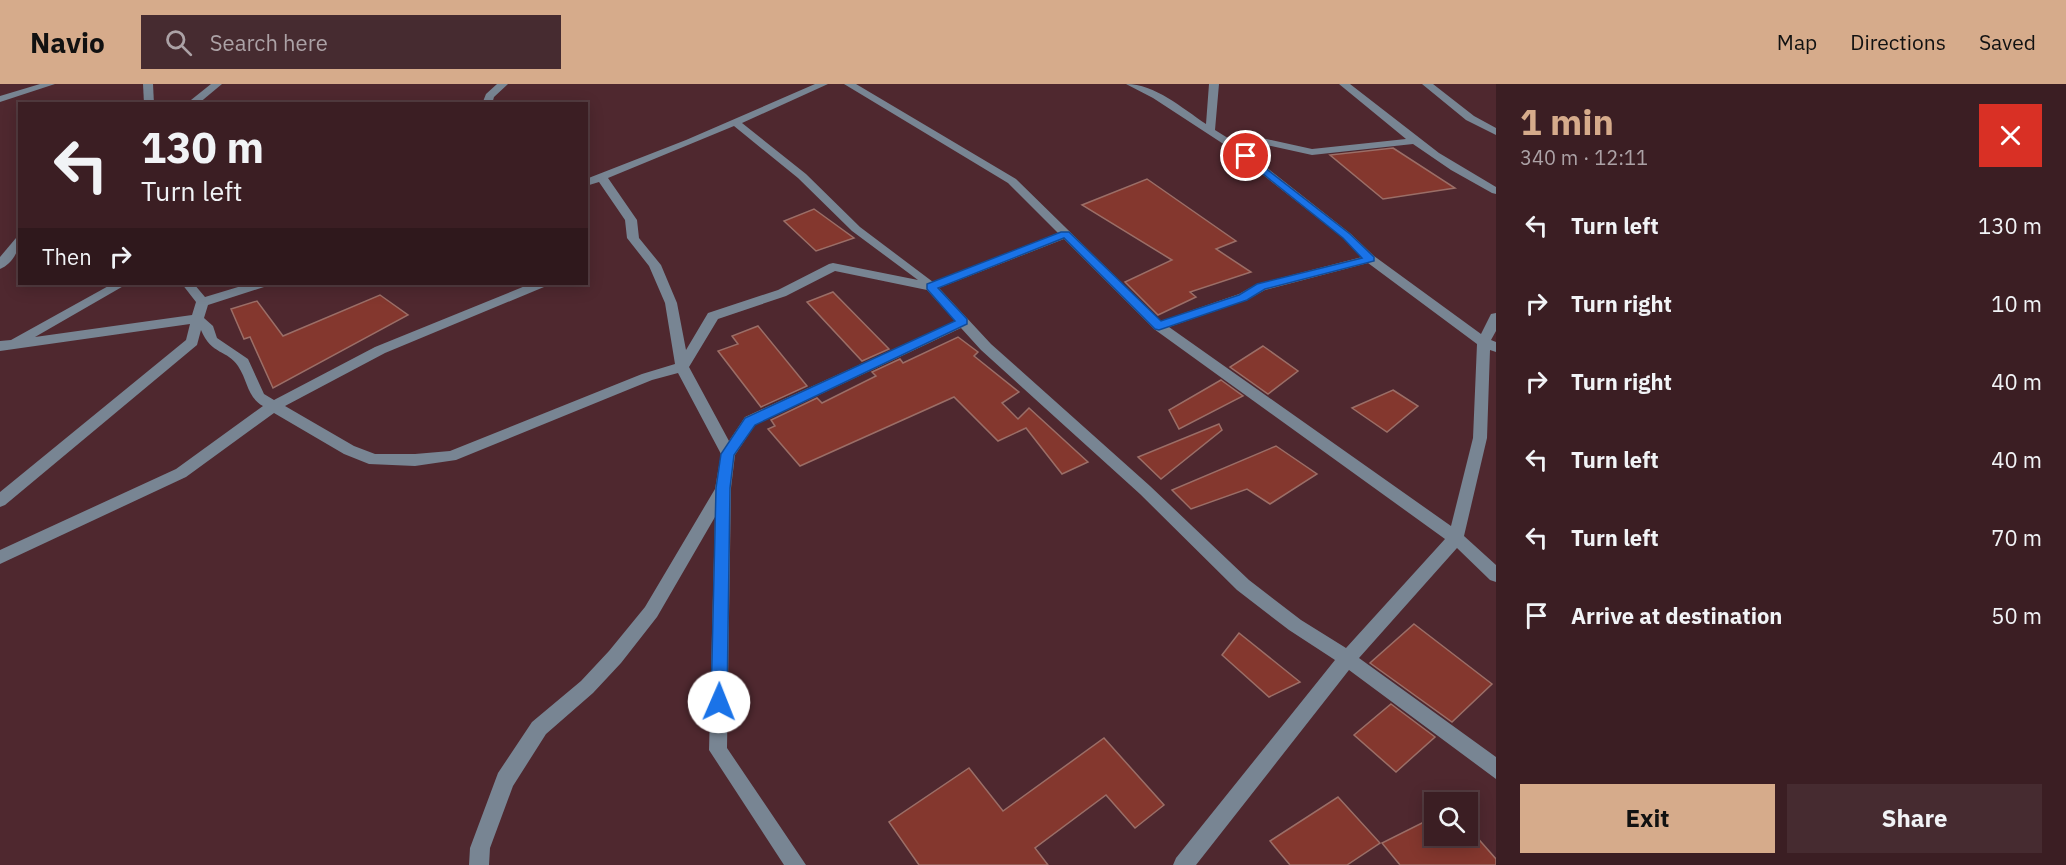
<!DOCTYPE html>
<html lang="en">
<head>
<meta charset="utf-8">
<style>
  body { margin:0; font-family:"IBM Plex Sans",sans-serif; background:#462b30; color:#f1f3f6; height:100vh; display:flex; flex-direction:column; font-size:22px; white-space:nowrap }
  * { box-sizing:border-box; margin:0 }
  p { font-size:20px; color:#aca2a6 }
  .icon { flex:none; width:33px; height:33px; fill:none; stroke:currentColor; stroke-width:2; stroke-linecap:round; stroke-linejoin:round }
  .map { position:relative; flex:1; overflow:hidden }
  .side { display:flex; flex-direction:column; background:#3b1e23; width:570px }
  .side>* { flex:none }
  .guide { position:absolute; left:18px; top:18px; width:570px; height:183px; border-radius:0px; box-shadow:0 3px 15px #0003,0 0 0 2px #543c41; background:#3b1e23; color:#f1f3f6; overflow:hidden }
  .controls { position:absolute; left:1424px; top:708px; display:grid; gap:12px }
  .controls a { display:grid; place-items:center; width:54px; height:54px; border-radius:0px; background:#3b1e23; box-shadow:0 3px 15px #0003,0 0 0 2px #543c41; font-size:30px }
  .pin { position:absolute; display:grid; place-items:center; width:51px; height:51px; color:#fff; margin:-26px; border:3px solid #fff; border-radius:50%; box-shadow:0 2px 6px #0007 }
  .me { position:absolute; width:66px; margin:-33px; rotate:1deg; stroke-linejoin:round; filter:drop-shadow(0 0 4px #0008) }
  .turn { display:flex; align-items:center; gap:21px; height:126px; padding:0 24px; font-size:27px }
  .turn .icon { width:78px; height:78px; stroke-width:2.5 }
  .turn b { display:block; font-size:42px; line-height:51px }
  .then { display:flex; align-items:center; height:57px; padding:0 24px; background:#0003; gap:12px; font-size:22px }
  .round { display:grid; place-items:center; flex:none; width:63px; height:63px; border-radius:0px; background:#462b30 }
  .overview { display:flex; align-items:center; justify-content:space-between; height:102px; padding:0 24px }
  h1 { font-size:36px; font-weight:800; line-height:45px; color:#d6ab8b }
  .cta { display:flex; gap:12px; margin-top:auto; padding:12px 24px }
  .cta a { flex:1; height:69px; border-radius:0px; background:#d6ab8b; color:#111; font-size:24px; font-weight:800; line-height:69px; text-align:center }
  .cta a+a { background:#462b30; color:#f1f3f6 }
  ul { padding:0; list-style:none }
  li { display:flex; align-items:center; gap:18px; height:78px; padding:0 24px }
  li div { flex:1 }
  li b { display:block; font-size:22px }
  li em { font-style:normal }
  header { display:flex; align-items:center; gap:36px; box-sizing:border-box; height:84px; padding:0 30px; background:#d6ab8b; color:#111 }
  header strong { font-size:28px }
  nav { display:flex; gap:33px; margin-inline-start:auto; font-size:21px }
  .search { width:420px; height:54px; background:#462b30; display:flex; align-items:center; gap:15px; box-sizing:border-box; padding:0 21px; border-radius:0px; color:#aca2a6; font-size:22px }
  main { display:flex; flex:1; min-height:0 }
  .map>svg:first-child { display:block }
  .building { fill:#84372e; stroke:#9b6e67; stroke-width:1.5 }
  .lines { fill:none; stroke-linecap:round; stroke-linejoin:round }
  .minor { fill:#788593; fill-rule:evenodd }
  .route { fill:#1a73e8; stroke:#114b97; stroke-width:1.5 }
</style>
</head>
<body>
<header>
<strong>Navio</strong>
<div class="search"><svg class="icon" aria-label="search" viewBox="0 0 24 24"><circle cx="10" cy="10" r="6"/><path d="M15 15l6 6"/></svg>Search here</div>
<nav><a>Map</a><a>Directions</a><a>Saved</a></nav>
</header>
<main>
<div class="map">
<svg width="1496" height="781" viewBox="0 0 1496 781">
  <rect width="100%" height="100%" fill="#4f282f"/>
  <g class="building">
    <path d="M1393,64L1455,104L1383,115L1330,71Z"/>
    <path d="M1147,95L1236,157L1216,165L1251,188L1190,208L1196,213L1158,231L1125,198L1172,176L1082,121Z"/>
    <path d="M814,125L854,154L816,167L784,137Z"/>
    <path d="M833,208L889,265L862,277L807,218Z"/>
    <path d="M380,211L408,231L273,304L250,253L244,255L231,225L257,217L283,252Z"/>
    <path d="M758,242L807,302L761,323L718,267L738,260L732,252Z"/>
    <path d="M958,253L978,268L974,272L1019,308L1002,319L1018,335L1029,324L1088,378L1062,390L1026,344L998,357L954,313L800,382L768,345L775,342L771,336L817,314L822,319L876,292L872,288L900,275L903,279Z"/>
    <path d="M1263,262L1298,287L1268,310L1230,283Z"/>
    <path d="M1221,296L1243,312L1179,345L1169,326Z"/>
    <path d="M1393,306L1418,322L1387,348L1352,324Z"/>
    <path d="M1219,340L1222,346L1161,395L1138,373Z"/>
    <path d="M1276,362L1317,390L1270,420L1247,405L1191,425L1172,406Z"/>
    <path d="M1414,540L1492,600L1452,638L1370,579Z"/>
    <path d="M1239,549L1300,598L1269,613L1222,571Z"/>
    <path d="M1391,620L1435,653L1396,688L1354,651Z"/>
    <path d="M1104,654L1164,721L1135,744L1106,711L1035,764L1048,781H919L889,738L969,684L1003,727Z"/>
    <path d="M1338,713L1380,759L1347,781H1290L1270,757Z"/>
    <path d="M1434,733V752H1467V742L1496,775V781H1400L1382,759Z"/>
  </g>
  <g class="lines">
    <g class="minor">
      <path d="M40,0H55L0,18V12Z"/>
      <path d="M143,0H153L154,20H144Z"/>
      <path d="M211,0H222L198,20H186Z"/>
      <path d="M497,0H508L494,13L492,20H482L486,10Z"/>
      <path d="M815,0H828L742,39L806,90L860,143L933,198L1058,149L1008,99L844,0H856L1016,95L1161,237L1239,210L1257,200L1362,173L1343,154L1225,61L1153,14L1126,0C1155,0 1182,24 1206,40L1209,0H1219L1215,46L1231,56L1257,53L1312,65L1406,55L1339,0H1350L1439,69L1496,103V110L1492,109L1451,86L1413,60L1312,71L1257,59L1238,61L1351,150L1374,172L1481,250L1491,230L1496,229V247L1491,256L1496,258V268L1490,266L1487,354L1464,452L1496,481V498L1490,496L1457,464L1359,574L1496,673V695L1349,586L1196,781H1173L1176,774L1335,576L1289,546L1237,506L1140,410L981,266L961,244L755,341L735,371L731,404L727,664L806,781H784L709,666L715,433L657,533L621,579L593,609L546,650L513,702L490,764L489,781H469L470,764L498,689L532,638L581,597L609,567L645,523L715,405L721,370L678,289L652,296L456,376L415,382L369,380L344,370L274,329L186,393L0,480V466L176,385L263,322C247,313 248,297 238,282C228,266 211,271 201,246L197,261L5,421L0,423V408L186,256L190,240L0,267V257L11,256L112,200H127L35,253L192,231L196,218L182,200H194L205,213L248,200H266L264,203L208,221L204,234L213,242L217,254L248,275L264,310L274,316L375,263L530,200H546L544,203L385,269L285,322L354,362L375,370H415L450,367L642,290L675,280L665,219L649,182L627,154L625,136L599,98L586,102V95L686,56ZM734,42L798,94L852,147L918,196L833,179L829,180L778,206L708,229L686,266L677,219L661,181L639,154L637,136L608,94ZM1064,155L1154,245L1445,455L1346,564L1301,536L1249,496L1150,402L991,260L939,204ZM1368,179L1477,260L1473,354L1451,442L1169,243L1247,216L1265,206ZM835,187L927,206L955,237L745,333L729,357L689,283L718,235L786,212Z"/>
      <path d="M1422,0H1433L1474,32L1496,44V51L1466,36Z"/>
      <path d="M16,154H20C20,166 12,180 0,185V173Z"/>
    </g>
  </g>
  <path class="route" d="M1246,69L1350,150L1374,173V177L1265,205L1247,216L1159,246L1155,245L1064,154L938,204L967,235V240L755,341L734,371L730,404L727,618L725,624L719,626L713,624L711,618L716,404L721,370L745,334L955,237L927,205V200L1061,148H1069L1161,237L1239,211L1257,200L1362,174L1343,154L1243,74V70Z"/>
</svg>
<div class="controls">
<a><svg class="icon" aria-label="search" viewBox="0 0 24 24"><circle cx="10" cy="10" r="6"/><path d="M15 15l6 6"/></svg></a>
</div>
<div class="pin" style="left:1246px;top:72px;background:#d93025"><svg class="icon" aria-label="arrive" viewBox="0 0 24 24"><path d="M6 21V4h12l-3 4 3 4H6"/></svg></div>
<svg class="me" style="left:719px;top:618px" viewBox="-20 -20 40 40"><circle r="19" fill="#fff"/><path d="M0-13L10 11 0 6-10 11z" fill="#1a73e8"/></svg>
<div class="guide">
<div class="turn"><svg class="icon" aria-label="left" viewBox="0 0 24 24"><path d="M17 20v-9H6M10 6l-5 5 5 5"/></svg><div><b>130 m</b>Turn left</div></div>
<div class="then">Then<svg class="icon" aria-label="right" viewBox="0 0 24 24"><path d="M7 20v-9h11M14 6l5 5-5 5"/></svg></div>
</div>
</div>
<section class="side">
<div class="overview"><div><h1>1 min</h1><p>340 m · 12:11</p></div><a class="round" style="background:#d93025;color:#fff"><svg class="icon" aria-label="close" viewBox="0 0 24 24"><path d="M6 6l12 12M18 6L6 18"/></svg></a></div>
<ul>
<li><svg class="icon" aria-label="left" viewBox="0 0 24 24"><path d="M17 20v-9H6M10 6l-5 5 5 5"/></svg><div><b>Turn left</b></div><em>130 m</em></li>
<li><svg class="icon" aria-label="right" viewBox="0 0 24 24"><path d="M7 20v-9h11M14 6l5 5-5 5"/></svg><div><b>Turn right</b></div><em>10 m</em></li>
<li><svg class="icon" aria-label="right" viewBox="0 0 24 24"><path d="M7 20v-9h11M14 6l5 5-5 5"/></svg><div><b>Turn right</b></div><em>40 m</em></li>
<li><svg class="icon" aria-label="left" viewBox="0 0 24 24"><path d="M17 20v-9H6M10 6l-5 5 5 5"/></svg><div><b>Turn left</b></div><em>40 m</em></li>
<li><svg class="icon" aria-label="left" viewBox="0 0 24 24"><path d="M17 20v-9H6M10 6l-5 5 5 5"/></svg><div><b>Turn left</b></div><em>70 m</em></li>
<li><svg class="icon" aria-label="arrive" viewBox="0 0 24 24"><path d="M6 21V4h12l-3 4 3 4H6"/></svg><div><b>Arrive at destination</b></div><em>50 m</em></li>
</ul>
<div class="cta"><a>Exit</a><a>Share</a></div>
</section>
</main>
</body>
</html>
